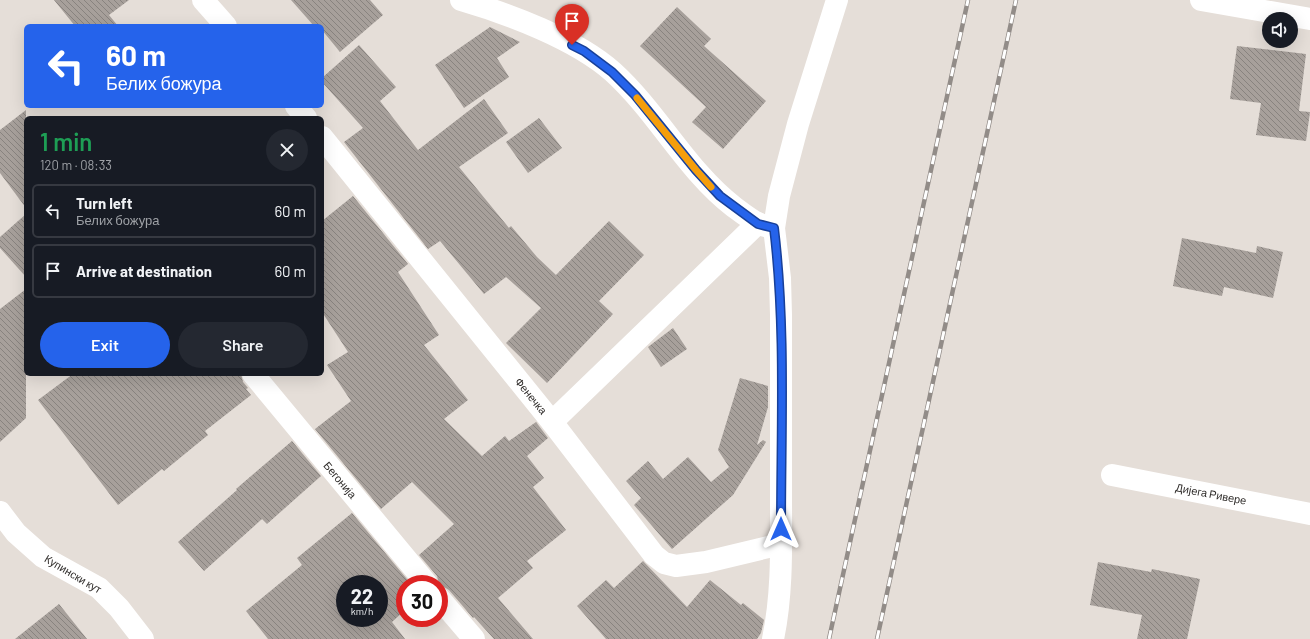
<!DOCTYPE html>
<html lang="en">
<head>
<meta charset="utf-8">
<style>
  body { margin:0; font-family:Barlow,sans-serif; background:#242831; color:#f1f3f6; height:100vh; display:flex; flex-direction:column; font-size:15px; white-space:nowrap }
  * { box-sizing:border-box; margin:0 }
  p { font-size:13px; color:#9ea1a6 }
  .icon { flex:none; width:22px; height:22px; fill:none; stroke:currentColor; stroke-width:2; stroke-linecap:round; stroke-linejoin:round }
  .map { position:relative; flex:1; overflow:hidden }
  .side { position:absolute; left:24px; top:116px; width:300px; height:260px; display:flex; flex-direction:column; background:#171b24; border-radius:6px; box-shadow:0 4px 16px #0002 }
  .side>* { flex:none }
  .top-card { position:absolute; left:24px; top:24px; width:300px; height:84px; border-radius:6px; box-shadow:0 4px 16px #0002; background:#2563eb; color:#fff; overflow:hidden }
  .controls { position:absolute; left:1262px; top:12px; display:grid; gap:8px }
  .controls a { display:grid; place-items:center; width:36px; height:36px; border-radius:50%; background:#171b24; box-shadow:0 4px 16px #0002; font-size:20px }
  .speed { position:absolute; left:336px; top:575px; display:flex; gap:8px; font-size:20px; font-weight:700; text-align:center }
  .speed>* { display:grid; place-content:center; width:52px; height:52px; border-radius:50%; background:#171b24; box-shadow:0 4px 16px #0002; line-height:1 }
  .speed small { font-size:10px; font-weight:400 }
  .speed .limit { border:6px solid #d22; background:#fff; color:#111 }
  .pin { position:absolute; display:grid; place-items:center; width:34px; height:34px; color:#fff; margin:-41px -17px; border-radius:50% 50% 50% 0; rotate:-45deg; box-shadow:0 0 4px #0007 }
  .pin .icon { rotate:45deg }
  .me { position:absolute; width:44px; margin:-22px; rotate:0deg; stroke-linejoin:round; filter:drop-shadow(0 0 3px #0008) }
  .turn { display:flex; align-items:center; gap:14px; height:84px; padding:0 16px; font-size:18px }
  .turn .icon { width:52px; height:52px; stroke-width:2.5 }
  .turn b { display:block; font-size:28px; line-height:34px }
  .round { display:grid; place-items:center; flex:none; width:42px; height:42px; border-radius:21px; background:#242831 }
  .headline { display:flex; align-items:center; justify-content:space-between; height:68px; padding:0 16px }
  h1 { font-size:24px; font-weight:600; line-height:30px; color:#1e9e55 }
  .button { display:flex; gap:8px; margin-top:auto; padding:8px 16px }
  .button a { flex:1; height:46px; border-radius:24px; background:#2563eb; color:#fff; font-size:16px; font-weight:600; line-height:46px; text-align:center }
  .button a+a { background:#242831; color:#f1f3f6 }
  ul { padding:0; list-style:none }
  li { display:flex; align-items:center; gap:12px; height:54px; margin:0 8px 6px; padding:0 8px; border:2px solid #363941; border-radius:6px }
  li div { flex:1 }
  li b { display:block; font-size:15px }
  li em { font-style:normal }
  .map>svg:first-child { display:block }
  .building { fill:url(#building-back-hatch); fill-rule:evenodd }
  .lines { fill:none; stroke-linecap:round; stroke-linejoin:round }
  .minor { stroke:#fff; stroke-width:22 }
  .rail-casing { stroke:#928c88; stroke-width:4.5 }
  .rail { stroke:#fff; stroke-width:3; stroke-dasharray:9; stroke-linecap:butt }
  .route-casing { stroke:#184099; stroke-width:10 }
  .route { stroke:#2563eb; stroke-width:7 }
  .slow { stroke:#f59e0b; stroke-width:7 }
  .labels { text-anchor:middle; stroke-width:3.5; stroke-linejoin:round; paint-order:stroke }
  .street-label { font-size:11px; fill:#302d2b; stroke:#fff }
</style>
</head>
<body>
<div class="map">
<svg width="1310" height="639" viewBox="0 0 1310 639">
  <defs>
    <pattern id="building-back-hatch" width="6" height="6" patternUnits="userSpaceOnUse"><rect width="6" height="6" fill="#a7a09b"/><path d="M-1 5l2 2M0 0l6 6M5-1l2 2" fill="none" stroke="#88837f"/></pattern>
  </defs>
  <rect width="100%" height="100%" fill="#e5ded8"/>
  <g class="building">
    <path d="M54,0H129L109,15L118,26H75Z"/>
    <path d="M291,0H370L383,15L340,52L322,30V26H314Z"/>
    <path d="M677,7L711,39L704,46L766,101L723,149L692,122L706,107L640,46Z"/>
    <path d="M490,27L520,42L497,58L509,77L464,108L435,65Z"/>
    <path d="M359,45L396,87L380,101L418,150L484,99L508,133L459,167L509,228L511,226L537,257L556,275L609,221L644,255L599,301L613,314L547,383L506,343L541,308L506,277L484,294L440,241L428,249L344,142L363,128L322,82V78Z"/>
    <path d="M1237,46L1306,54L1299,111L1310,112L1306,141L1256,135L1261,103L1230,99Z"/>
    <path d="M26,110V208L0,173V130Z"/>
    <path d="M539,118L562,148L528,173L506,142Z"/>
    <path d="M353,196L408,264L398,272L439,335L424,345L468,400L444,419L482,456L505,436L509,441L536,422L548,438L527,456L544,478L533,487L566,530L527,561L533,568L498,598L533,639H494L474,617L473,618L449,590L439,584L437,576L419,555L454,524L412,482L381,509L315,429L351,401L327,365L348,352L322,312V221Z"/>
    <path d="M26,214V277L0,248V237Z"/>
    <path d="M1182,238L1256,253L1257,246L1283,252L1273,298L1224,287L1222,296L1173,286Z"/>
    <path d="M26,289V418L0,442V309Z"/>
    <path d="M673,328L687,349L661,367L648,347Z"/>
    <path d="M73,374H241L243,382L248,388L246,389L251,395L205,431L208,435L164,471L162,469L118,505L38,400Z"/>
    <path d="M740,378L768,386V407L757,445L763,440L766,442L733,495L672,549L634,505L641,498L626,481L648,461L663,479L688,457L711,482L729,467L718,450Z"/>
    <path d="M292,441L321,476L267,524L262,519L204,571L178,542L237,490L236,489Z"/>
    <path d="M352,513L411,584H405V610L392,622L405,639H268L246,611L302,565L297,558ZM345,584H379V618H345Z"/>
    <path d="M643,561L687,607L710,580L741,605L743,603L764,620L761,633L757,639H606L577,606L606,580L614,588Z"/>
    <path d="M1098,562L1151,572L1152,569L1200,579L1187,639H1137L1142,615L1090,605Z"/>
    <path d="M59,604L87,639H15Z"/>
  </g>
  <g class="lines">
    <g class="minor">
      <path d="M203,0L226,26"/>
      <path d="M461,0C509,14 576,39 613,72C658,113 686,170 734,207C742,213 751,220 759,224C764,226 769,227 774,228"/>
      <path d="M1201,0L1310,19"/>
      <path d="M296,106L306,118"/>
      <path d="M322,137L552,422L654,555L664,563L676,566L706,562L781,544"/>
      <path d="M253,374L427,584"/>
      <path d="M552,422L758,223"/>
      <path d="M1112,475L1310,514"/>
      <path d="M0,512L16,533L43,557L99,588L119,608L143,639"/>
      <path d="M439,598L474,639"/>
      <path d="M773,639C783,591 781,542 781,494C781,434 781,374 781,315L780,278L774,228L779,196L798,124L837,0"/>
    </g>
    <defs>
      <g id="rail">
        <path d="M829,639L968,0"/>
        <path d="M877,639L1016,0"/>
      </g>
    </defs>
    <use href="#rail" class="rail-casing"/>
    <use href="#rail" class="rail"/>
  </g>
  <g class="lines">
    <defs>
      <path id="route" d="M572,45L584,51L612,72L635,95L696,170L720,196L758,224L774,228C786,327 781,429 781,529"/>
    </defs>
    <use href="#route" class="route-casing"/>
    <use href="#route" class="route"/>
    <path class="slow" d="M637,98L696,170L711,187"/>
  </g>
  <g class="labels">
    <g class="street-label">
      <text transform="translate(531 396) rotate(51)" y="4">Фенечка</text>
      <text transform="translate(340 480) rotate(50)" y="4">Бегонија</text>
      <text transform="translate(1211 494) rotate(11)" y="4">Дијега Ривере</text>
      <text transform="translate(73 574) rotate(31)" y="4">Купински кут</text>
    </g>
  </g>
</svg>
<div class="controls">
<a><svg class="icon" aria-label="sound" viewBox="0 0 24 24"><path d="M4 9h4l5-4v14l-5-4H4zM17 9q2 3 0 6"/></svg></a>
</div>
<div class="speed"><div>22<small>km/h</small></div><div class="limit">30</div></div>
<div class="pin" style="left:572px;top:45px;background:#d93025"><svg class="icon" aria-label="arrive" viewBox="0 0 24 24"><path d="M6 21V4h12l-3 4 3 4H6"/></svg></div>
<svg class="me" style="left:781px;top:529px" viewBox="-20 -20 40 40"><path d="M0-17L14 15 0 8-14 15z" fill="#2563eb" stroke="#fff" stroke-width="4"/></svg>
<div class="top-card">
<div class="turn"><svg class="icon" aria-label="left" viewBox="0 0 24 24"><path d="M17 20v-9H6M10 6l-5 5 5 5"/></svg><div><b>60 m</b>Белих божура</div></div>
</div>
<section class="side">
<div class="headline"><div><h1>1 min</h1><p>120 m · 08:33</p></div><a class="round"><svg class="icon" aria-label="close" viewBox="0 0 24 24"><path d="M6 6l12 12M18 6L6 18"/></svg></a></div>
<ul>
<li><svg class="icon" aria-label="left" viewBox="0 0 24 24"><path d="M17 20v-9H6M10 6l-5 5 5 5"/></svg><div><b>Turn left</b><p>Белих божура</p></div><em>60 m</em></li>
<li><svg class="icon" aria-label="arrive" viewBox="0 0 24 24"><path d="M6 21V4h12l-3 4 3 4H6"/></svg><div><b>Arrive at destination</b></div><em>60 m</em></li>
</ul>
<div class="button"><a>Exit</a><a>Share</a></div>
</section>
</div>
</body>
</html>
